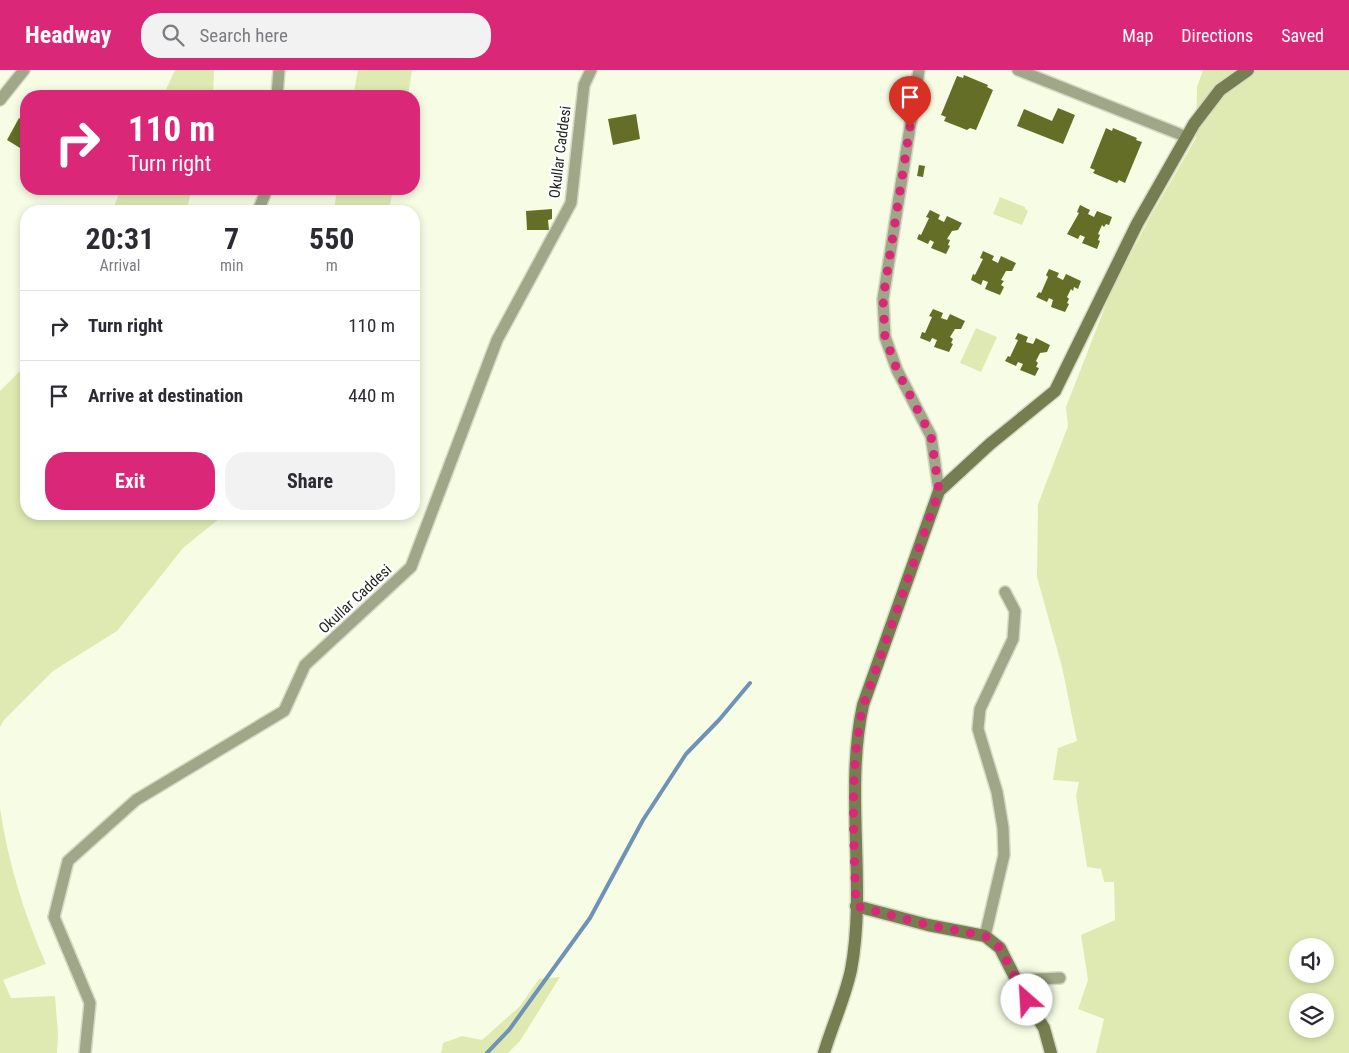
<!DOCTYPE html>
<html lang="en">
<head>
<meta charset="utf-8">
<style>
  body { margin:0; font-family:"Roboto Condensed",sans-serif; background:#f2f2f3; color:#2b2b33; height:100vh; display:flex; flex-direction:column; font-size:19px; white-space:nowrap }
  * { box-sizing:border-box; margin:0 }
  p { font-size:16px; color:#7c7c81 }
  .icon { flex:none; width:28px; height:28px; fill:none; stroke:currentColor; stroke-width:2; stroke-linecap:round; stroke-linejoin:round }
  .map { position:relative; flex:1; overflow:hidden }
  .side { position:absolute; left:20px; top:135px; width:400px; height:315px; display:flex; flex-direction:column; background:#fff; border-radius:20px; box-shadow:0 2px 8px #0003 }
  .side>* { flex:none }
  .guide { position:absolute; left:20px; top:20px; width:400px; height:105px; border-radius:20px; box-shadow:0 2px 8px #0003; background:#db2777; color:#fff; overflow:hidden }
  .controls { position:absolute; left:1289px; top:868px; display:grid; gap:10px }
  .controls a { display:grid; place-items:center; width:45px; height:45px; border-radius:50%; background:#fff; box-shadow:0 2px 8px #0003; font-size:25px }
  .pin { position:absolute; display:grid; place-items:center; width:42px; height:42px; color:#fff; margin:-51px -21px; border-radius:50% 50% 50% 0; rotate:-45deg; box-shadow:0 0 5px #0007 }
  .pin .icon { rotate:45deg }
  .me { position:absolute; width:55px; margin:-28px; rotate:334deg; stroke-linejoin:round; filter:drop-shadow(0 0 4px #0008) }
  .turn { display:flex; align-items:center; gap:18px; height:105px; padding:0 25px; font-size:22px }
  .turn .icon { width:65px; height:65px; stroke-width:2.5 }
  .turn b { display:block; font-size:35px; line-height:42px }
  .eta { display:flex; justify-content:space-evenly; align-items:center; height:85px; text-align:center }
  .eta b { font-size:30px; font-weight:700; line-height:35px }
  .button { display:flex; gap:10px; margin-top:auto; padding:10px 25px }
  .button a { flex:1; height:58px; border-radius:20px; background:#db2777; color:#fff; font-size:20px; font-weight:700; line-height:58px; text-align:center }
  .button a+a { background:#f2f2f3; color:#2b2b33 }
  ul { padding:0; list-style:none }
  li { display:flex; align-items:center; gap:15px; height:70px; padding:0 25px; border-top:1px solid #e1e1e2 }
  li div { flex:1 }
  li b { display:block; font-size:19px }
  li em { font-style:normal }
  header { display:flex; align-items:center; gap:30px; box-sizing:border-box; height:70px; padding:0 25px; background:#db2777; color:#fff }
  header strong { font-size:24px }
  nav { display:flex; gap:28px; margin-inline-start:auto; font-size:18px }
  .search { width:350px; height:45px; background:#f2f2f3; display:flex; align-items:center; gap:12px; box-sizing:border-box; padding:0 18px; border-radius:20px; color:#7c7c81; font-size:19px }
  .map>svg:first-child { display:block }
  .green { fill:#dfeab3; fill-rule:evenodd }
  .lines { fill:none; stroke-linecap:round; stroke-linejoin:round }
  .stream { stroke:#6f92b7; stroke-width:4 }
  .building { fill:#646e26 }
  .street-casing { stroke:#d5dac4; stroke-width:14 }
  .secondary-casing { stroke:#d5dac4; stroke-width:15 }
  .street { stroke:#a0a688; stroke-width:11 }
  .secondary { stroke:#767e51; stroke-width:12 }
  .route { stroke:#db2777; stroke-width:9; stroke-dasharray:0 16.2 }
  .labels { text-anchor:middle; stroke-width:5; stroke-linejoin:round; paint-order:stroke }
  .street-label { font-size:15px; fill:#23241c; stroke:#fff }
</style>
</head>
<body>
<header>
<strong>Headway</strong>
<div class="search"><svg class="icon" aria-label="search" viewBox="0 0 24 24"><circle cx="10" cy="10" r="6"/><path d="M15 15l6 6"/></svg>Search here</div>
<nav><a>Map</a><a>Directions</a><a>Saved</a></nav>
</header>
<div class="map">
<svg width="1349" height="983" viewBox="0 0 1349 983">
  <rect width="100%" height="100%" fill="#f7fde4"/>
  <g class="green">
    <path d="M175,0H214L213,26H163Z"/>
    <path d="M358,0H412L408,26H353Z"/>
    <path d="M1203,0H1349V983H1096L1104,949L1078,939L1088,910L1081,865L1115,850L1114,812H1104L1101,799L1087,797L1076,726L1079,712L1053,710L1058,678L1077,671L1062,597L1037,507L1038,434L1068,356L1066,337L1110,224L1150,147L1196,68L1197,17ZM1298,876H1325V904H1298ZM1298,931H1325V959H1298Z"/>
    <path d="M121,119H192L186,141H112Z"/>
    <path d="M337,119H393L389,141H334Z"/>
    <path d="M1000,127L1025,137V139L1028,141L1022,155L993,144Z"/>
    <path d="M976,258L997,267L981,302L960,293Z"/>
    <path d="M26,295V444H225L183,478L117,561L53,601L4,650L0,657V321Z"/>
    <path d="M0,738C8,792 24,844 46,894L3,910L11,928L55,926L58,964L57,983H0Z"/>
    <path d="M560,907L520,971L508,983H441L443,973L462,966L482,970L520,936L539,909Z"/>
  </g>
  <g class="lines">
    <path class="stream" d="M487,983L509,960L590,848L643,750L686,684L719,650L750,613"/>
  </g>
  <g class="building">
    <path d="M964,5L988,15L987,17L993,20L976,60L970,58L967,60L944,51L946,47L941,45L957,6L963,8Z"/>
    <path d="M1058,38L1075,45L1063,74L1017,56L1024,39L1052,51Z"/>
    <path d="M636,44L640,69L613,75L608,49Z"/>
    <path d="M19,48L26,52L25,81L7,70Z"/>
    <path d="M1106,58L1112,61L1113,58L1137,68L1136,70L1142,72L1125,113L1119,110L1117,113L1093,103L1095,100L1090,98Z"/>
    <path d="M919,95L925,96L923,107L917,106Z"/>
    <path d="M1080,135L1090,140L1088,144L1094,147L1097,141L1112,147L1109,155L1106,154L1104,157L1102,155L1098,164L1100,165L1098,170L1100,171L1097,179L1082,173L1085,167L1080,165L1078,169L1067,164L1079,143L1077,142Z"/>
    <path d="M552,139V149L548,150L549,160H527L526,141Z"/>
    <path d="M930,140L940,145L938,149L944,152L947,146L962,153L958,160L952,161L947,169L950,170L948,175L950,176L946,184L931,178L934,172L930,170L928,174L917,169L919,164L921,165L929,148L926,147Z"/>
    <path d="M983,181L994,186L992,190L998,193L1001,186L1016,193L1012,201H1006L1001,210L1004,211L1001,215L1004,217L1000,225L985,219L988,212L983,210L981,215L971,210L973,204L975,205L983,189L980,188Z"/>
    <path d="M1049,199L1059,203L1057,207L1063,210L1066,204L1081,211L1078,219L1074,217L1073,221L1071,219L1067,227L1069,229L1067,233L1069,234L1065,242L1051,237L1053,230L1049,228L1047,232L1036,227L1039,222L1041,223L1048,207L1046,205Z"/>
    <path d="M933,239L943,243L941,248L947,250L950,244L965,251L961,259H955L950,267L953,269L951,273L953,274L949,282L934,277L937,270L932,268L930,272L920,268L922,262L925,263L932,247L929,246Z"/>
    <path d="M1018,263L1028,267L1026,272L1033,274L1036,268L1050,275L1047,282L1040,283L1036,291L1038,293L1036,297L1039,298L1035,306L1020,300L1023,294L1018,292L1016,296L1005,291L1008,286L1010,287L1018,270L1015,269Z"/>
  </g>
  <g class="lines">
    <defs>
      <g id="street">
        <path d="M919,0L883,229L885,267L897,300L931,366L939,421"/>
        <path d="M1018,0L1187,67"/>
        <path d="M277,26L279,0"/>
        <path d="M0,30L24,0"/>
        <path d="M258,141L267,119"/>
        <path d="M985,866L1004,785L1003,758L997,722L978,659L980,639L1013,569L1015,541L1005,522"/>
        <path d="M1017,910L1060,908"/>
        <path d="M85,983L90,933L54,847L68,791L136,730L284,641L305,595L411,497L497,270L571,133L584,15L591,0"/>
      </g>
      <g id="secondary">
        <path d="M856,836L928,855L985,866L1000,878L1027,931L1044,958L1051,983"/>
        <path d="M824,983C832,956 845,928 851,900C867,815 844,723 863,635L939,421L990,374L1055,321L1137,154L1194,54L1220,20L1248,0"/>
      </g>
    </defs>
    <use href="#street" class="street-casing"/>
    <use href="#secondary" class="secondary-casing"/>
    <use href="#street" class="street"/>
    <use href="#secondary" class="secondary"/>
  </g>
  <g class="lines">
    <path class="route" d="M910,57L883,229L885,267L897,300L931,366L939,421L863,636C849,700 854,770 856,836L928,855L985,866L1000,878L1027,930"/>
  </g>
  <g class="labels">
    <g class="street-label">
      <text transform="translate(560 82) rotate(-83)" y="5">Okullar Caddesi</text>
      <text transform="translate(355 529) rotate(-43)" y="5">Okullar Caddesi</text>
    </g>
  </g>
</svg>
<div class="controls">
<a><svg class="icon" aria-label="sound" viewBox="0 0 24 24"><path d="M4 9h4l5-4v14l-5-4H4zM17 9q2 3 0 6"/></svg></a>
<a><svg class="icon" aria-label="layers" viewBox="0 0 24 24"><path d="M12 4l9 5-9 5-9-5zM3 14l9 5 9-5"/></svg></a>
</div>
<div class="pin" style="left:910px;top:57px;background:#d93025"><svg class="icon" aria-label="arrive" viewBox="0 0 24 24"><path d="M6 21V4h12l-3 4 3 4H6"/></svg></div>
<svg class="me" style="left:1027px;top:930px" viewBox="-20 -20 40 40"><circle r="19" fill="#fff"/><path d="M0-13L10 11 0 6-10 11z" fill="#db2777"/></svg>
<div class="guide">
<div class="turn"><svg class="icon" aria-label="right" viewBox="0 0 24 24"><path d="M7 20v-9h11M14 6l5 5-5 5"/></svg><div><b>110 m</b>Turn right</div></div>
</div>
<section class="side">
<div class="eta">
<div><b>20:31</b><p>Arrival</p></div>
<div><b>7</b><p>min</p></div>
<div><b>550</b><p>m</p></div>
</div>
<ul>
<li><svg class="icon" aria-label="right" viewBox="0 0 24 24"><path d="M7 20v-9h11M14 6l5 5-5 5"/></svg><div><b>Turn right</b></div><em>110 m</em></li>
<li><svg class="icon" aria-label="arrive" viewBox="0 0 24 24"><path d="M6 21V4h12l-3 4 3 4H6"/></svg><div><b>Arrive at destination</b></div><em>440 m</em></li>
</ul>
<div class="button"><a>Exit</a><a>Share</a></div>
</section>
</div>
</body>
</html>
